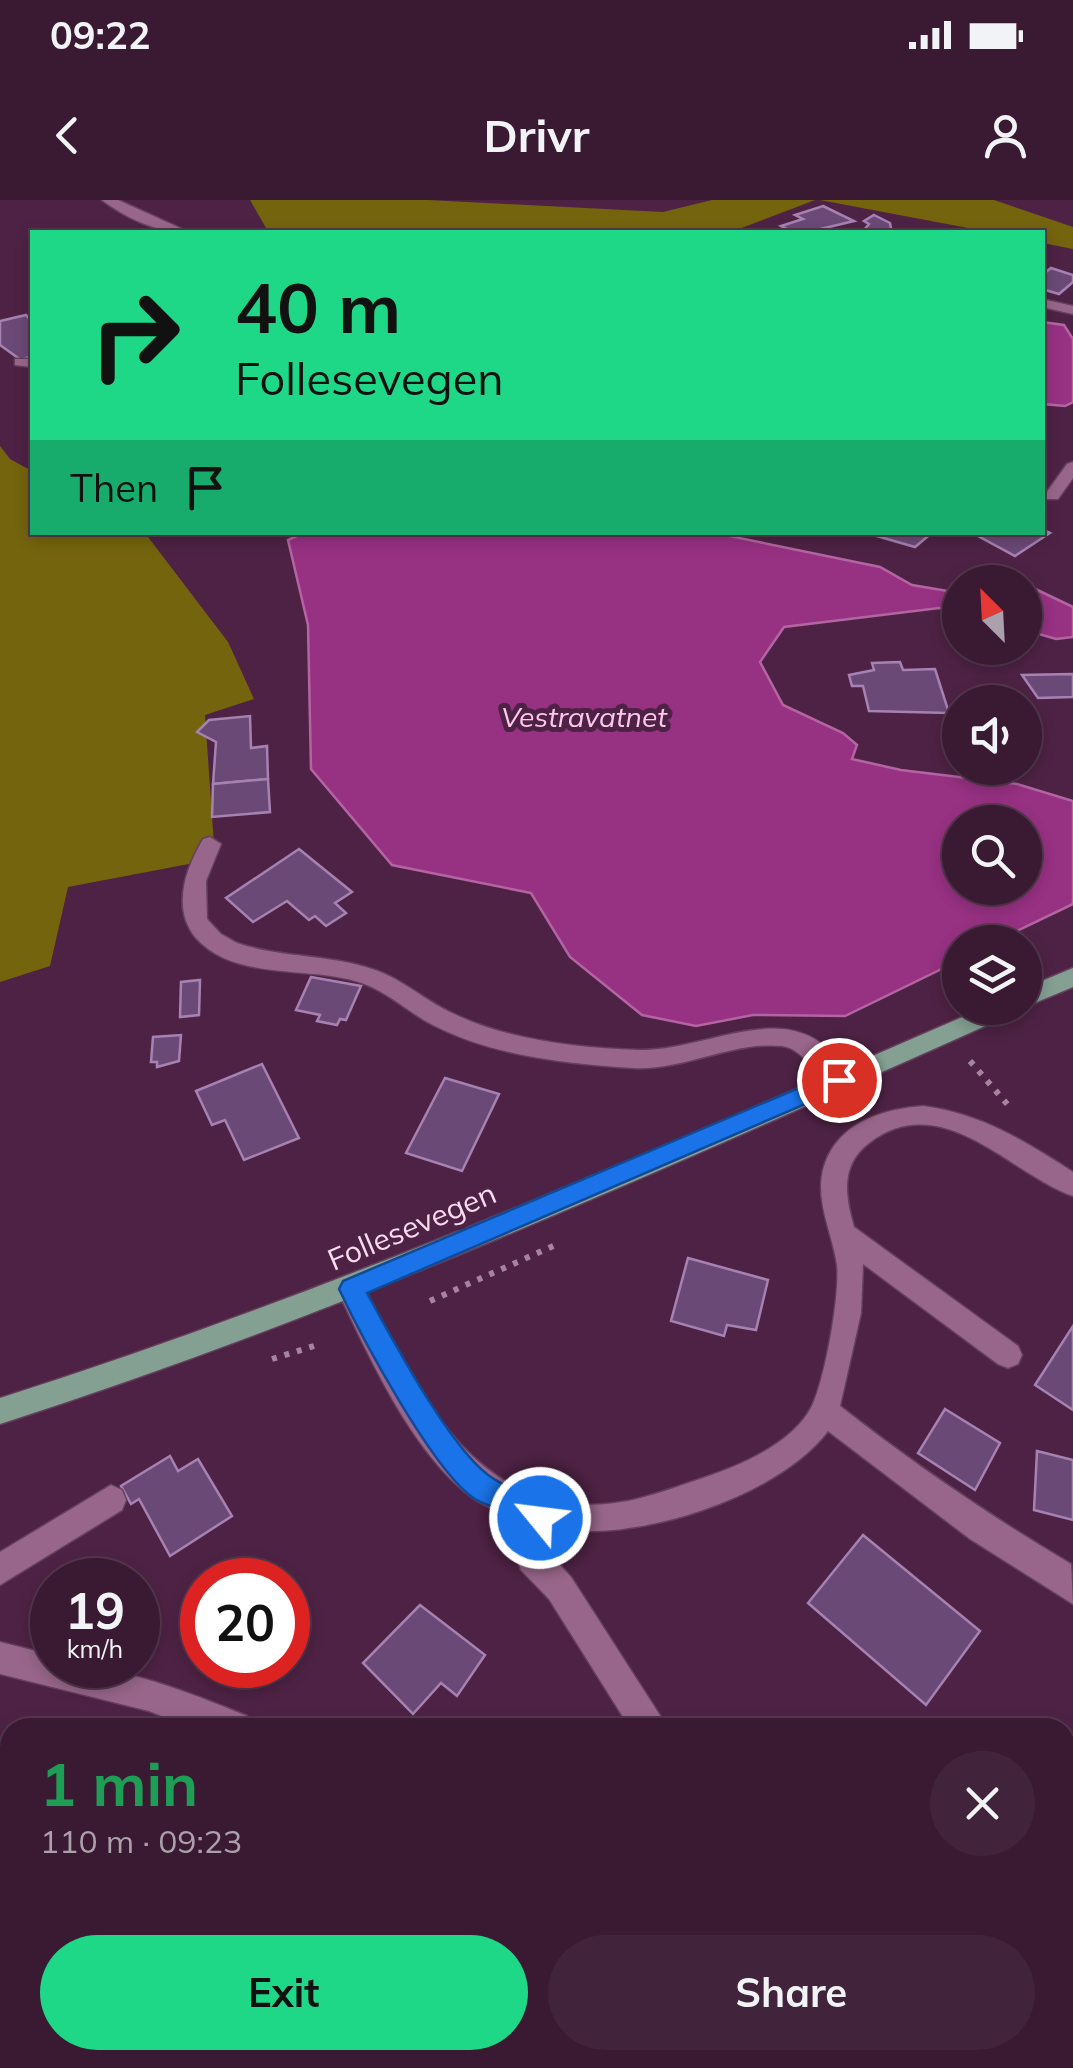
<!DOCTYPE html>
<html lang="en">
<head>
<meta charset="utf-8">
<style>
  body { margin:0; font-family:Mulish,sans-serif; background:#41233b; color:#f1f3f6; height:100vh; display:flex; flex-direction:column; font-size:38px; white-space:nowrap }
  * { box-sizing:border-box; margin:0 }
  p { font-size:32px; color:#aba1ac }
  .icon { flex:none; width:55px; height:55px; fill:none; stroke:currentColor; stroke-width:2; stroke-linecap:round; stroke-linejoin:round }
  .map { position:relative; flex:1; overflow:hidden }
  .drawer { position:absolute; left:0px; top:1518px; width:1075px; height:352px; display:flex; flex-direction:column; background:#3a1a33; border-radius:30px 30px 0 0; box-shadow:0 5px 15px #0003,0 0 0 2px #54384e }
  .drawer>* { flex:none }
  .guide { position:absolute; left:30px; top:30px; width:1015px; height:305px; border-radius:0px; box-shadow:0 5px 15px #0003,0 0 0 2px #54384e; background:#1fd887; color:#111; overflow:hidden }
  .needle { width:65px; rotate:336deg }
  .controls { position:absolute; left:942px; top:365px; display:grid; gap:20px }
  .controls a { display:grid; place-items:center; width:100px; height:100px; border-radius:50%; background:#3a1a33; box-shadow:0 5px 15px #0003,0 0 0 2px #54384e; font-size:50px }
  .speed { position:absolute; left:30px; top:1358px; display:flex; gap:20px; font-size:50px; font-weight:700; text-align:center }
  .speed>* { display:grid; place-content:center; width:130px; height:130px; border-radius:50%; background:#3a1a33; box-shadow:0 5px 15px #0003,0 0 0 2px #54384e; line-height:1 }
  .speed small { font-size:25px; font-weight:400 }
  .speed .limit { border:15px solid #d22; background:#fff; color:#111 }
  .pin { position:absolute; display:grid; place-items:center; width:85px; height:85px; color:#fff; margin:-42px; border:5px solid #fff; border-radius:50%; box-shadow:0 2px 10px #0007 }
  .me { position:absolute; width:110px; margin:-55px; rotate:299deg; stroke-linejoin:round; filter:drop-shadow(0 0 8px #0008) }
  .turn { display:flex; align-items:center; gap:35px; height:210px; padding:0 40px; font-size:45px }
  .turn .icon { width:130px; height:130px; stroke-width:2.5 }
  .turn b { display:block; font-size:70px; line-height:85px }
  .then { display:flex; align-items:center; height:95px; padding:0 40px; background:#0003; gap:20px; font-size:38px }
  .round { display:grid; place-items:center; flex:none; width:105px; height:105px; border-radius:52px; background:#41233b }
  .overview { display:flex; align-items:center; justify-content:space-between; height:170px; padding:0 40px }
  h1 { font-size:60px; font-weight:700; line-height:75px; color:#1e9e55 }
  .cta { display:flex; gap:20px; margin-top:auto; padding:20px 40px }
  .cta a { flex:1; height:115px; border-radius:60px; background:#1fd887; color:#111; font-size:40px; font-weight:700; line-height:115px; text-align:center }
  .cta a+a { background:#41233b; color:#f1f3f6 }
  .status { display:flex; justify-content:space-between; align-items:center; height:70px; padding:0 50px; background:#3a1a33; direction:ltr }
  .status svg { height:28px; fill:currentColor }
  header { display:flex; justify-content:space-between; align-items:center; height:130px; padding:0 40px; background:#3a1a33; font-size:45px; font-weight:700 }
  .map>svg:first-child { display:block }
  .forest { fill:#74640e }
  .water { fill:#973182; stroke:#b464a3; stroke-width:2.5; fill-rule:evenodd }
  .building { fill:#6b4976; stroke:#a682b3; stroke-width:2.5 }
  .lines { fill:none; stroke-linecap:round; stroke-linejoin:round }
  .minor-casing { stroke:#653f5d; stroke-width:3 }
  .major-casing { stroke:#653f5d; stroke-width:3 }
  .path { stroke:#a7849e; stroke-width:6; stroke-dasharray:5 8; stroke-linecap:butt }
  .minor { fill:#98668a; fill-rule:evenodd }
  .major { fill:#84a092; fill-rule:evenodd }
  .route { fill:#1a73e8; stroke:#114b97; stroke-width:2.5 }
  .labels { text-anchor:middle; stroke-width:10; stroke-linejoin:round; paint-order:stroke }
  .far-water-label { font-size:28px; font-style:italic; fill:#fdc7ed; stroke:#4e2244 }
  .street-label { font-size:30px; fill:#f7dbef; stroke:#4e2244 }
</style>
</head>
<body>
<div class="status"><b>09:22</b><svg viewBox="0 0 49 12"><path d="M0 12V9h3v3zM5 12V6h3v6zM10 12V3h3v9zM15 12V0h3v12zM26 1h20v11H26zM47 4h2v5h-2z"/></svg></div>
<header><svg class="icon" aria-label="back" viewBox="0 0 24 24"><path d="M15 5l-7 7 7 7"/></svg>Drivr<svg class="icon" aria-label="person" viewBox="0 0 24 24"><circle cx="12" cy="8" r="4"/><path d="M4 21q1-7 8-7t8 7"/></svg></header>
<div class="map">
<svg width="1073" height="1868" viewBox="0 0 1073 1868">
  <rect width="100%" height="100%" fill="#4e2244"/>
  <g class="forest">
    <path d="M250,0H428L663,12L712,0H815L731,32H276L266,28Z"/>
    <path d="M820,0H994L1073,27V49L1043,43L1042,32H989Z"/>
    <path d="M0,246L10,259L32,271V332L145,333L228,442L254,499L205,515L215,659L68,687L50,766L0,782Z"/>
  </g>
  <g class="water">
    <path d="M1042,122L1064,125L1073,139V202L1065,206L1043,204Z"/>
    <path d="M303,333H715L880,367L912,385L960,393V413L939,408L784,427L760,462L783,505L843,533L857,545L852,559L901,570L1017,584L1073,601V704L994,742H960V760L845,816L753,815L696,826L642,815L570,757L531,693L392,665L311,569L308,425L288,340ZM960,622H1025V688H960Z"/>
    <path d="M1029,386L1073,407V437L1056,439L1025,430V387Z"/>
  </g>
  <g class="building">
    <path d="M823,6L854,21L808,32H793L781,26L803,19L795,15Z"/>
    <path d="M874,15L890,23L891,28L883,32L864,30L869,24L864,21Z"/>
    <path d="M1051,68L1073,75V82L1059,94L1042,89V75Z"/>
    <path d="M26,115L32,122V156L21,160L0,145V121Z"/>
    <path d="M1042,329L1050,333L1015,356L980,337L987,332H1042Z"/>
    <path d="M863,332H933L915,347Z"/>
    <path d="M900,462L903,470L935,469L949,513L869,511L863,486H852L849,475L874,470L872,463Z"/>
    <path d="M1073,474V497L1038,498L1022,475Z"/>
    <path d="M250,516L251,548L267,546L268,579L213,584L216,542L197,532L209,520Z"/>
    <path d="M268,579L270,612L212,617L213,584Z"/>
    <path d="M299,649L352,692L335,703L346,713L326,726L315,716L309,720L287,701L253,722L226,698Z"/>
    <path d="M311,777L361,786L346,820L340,819L337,825L317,821L320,815L296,810Z"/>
    <path d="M200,780L199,815L180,817L181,782Z"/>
    <path d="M181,835L179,861L157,867V862H151L153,837Z"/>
    <path d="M262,864L299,938L244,960L225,920L212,925L196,891Z"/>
    <path d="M445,878L499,894L462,971L406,953Z"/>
    <path d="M688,1058L768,1080L756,1130L727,1125L724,1136L671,1121Z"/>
    <path d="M1073,1126V1210L1035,1185Z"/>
    <path d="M945,1209L1000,1243L975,1290L918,1253Z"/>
    <path d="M1037,1251L1073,1260V1320L1034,1310Z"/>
    <path d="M170,1256L178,1271L198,1259L232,1316L170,1356L139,1299L131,1304L121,1286Z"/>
    <path d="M863,1335L980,1431L926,1505L808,1403Z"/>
    <path d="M420,1405L485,1455L457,1496L441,1483L413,1514L363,1463Z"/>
    <path d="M1065,1532L1073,1536V1620L1065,1646Z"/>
    <path d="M10,1596V1725L7,1758L0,1760V1598Z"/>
    <path d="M259,1860H333L340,1868H252Z"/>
    <path d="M535,1860H593L589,1868H531Z"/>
  </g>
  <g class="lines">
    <defs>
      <g id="minor">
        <path d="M102,0H118L189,32C159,34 126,18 102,0Z"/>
        <path d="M1042,99L1073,106V114L1042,107Z"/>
        <path d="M15,159H32V167L15,165Z"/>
        <path d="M1073,262V278L1058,299H1046L1044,296L1067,264Z"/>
        <path d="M210,637L221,644L206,681L207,719L221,734L237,743C281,758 328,754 372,769C401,778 424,800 452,813C507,840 577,848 638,850C716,851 801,785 851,880L848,887C821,896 810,849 782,846C732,841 684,871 633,868C567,864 493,856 433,825C409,813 388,792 362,783C312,765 235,782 196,738C171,708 186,668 203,639Z"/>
        <path d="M923,906C980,913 1025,941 1073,972V996C1010,974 942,887 869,943C840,965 845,996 854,1027L1018,1146L1022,1155L1018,1164L1008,1168L998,1164L863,1064L861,1113L840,1206C914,1264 990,1316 1071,1364L1073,1404L970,1339L828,1231C776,1299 632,1344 550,1328L548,1352L571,1377L668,1528H630L549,1399L521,1370L517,1359L523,1321C506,1315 488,1308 473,1298C413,1255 368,1155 337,1089L341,1081L351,1077L361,1081C415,1191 480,1329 628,1301C652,1296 676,1287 700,1279C737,1267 793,1244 812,1206C825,1178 840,1096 837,1065C832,1029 810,994 828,956C846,920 885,909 923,906Z"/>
        <path d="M111,1285L122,1290L126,1300L122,1310L0,1385V1352Z"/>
        <path d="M0,1442L52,1455V1465C121,1465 183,1490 247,1516L251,1528H191L149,1511L0,1474Z"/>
      </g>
      <g id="major">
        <path d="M1073,768V787L1025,807V788Z"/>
        <path d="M983,808H1016L1012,814C679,963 348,1112 0,1224V1198C337,1091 659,949 983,808Z"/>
      </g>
    </defs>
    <use href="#minor" class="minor-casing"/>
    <use href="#major" class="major-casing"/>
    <g class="path">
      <path d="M970,861L1008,905"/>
      <path d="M430,1101L560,1043"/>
      <path d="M272,1159L314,1146"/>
    </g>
    <use href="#minor" class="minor"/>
    <use href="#major" class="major"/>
  </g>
  <path class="route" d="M839,871L850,880L847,886L367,1093C392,1138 453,1255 494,1279C510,1290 534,1294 552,1301L556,1311L550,1328L540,1332L531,1328L527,1318C511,1312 490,1308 475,1299C434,1273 361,1136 339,1089L343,1081Z"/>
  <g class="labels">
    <g class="far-water-label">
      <text x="584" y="527">Vestravatnet</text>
    </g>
    <g class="street-label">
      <text transform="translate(412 1027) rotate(-23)" y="10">Follesevegen</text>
    </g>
  </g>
</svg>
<div class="controls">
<a><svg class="needle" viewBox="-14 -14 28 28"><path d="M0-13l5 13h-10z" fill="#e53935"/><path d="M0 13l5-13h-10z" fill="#aba1ac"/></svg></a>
<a><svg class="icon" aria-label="sound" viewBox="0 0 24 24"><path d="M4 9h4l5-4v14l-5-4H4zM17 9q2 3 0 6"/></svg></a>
<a><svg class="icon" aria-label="search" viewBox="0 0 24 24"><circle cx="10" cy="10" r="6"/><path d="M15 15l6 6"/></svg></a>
<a><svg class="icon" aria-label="layers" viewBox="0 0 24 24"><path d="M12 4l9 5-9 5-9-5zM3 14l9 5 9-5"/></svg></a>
</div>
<div class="speed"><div>19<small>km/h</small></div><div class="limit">20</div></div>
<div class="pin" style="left:839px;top:880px;background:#d93025"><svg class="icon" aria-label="arrive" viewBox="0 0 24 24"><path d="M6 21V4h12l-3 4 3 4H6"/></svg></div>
<svg class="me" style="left:540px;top:1318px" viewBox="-20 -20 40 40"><circle r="17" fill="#1a73e8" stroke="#fff" stroke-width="3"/><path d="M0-11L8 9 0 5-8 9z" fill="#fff"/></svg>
<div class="guide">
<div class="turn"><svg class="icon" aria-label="right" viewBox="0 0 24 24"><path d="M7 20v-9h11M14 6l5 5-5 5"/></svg><div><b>40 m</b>Follesevegen</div></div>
<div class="then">Then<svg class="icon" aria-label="arrive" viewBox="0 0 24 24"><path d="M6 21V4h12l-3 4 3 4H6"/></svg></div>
</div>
<section class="drawer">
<div class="overview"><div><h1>1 min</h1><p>110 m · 09:23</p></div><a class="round"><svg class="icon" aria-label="close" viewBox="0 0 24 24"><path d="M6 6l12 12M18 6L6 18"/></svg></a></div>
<div class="cta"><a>Exit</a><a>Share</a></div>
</section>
</div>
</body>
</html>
